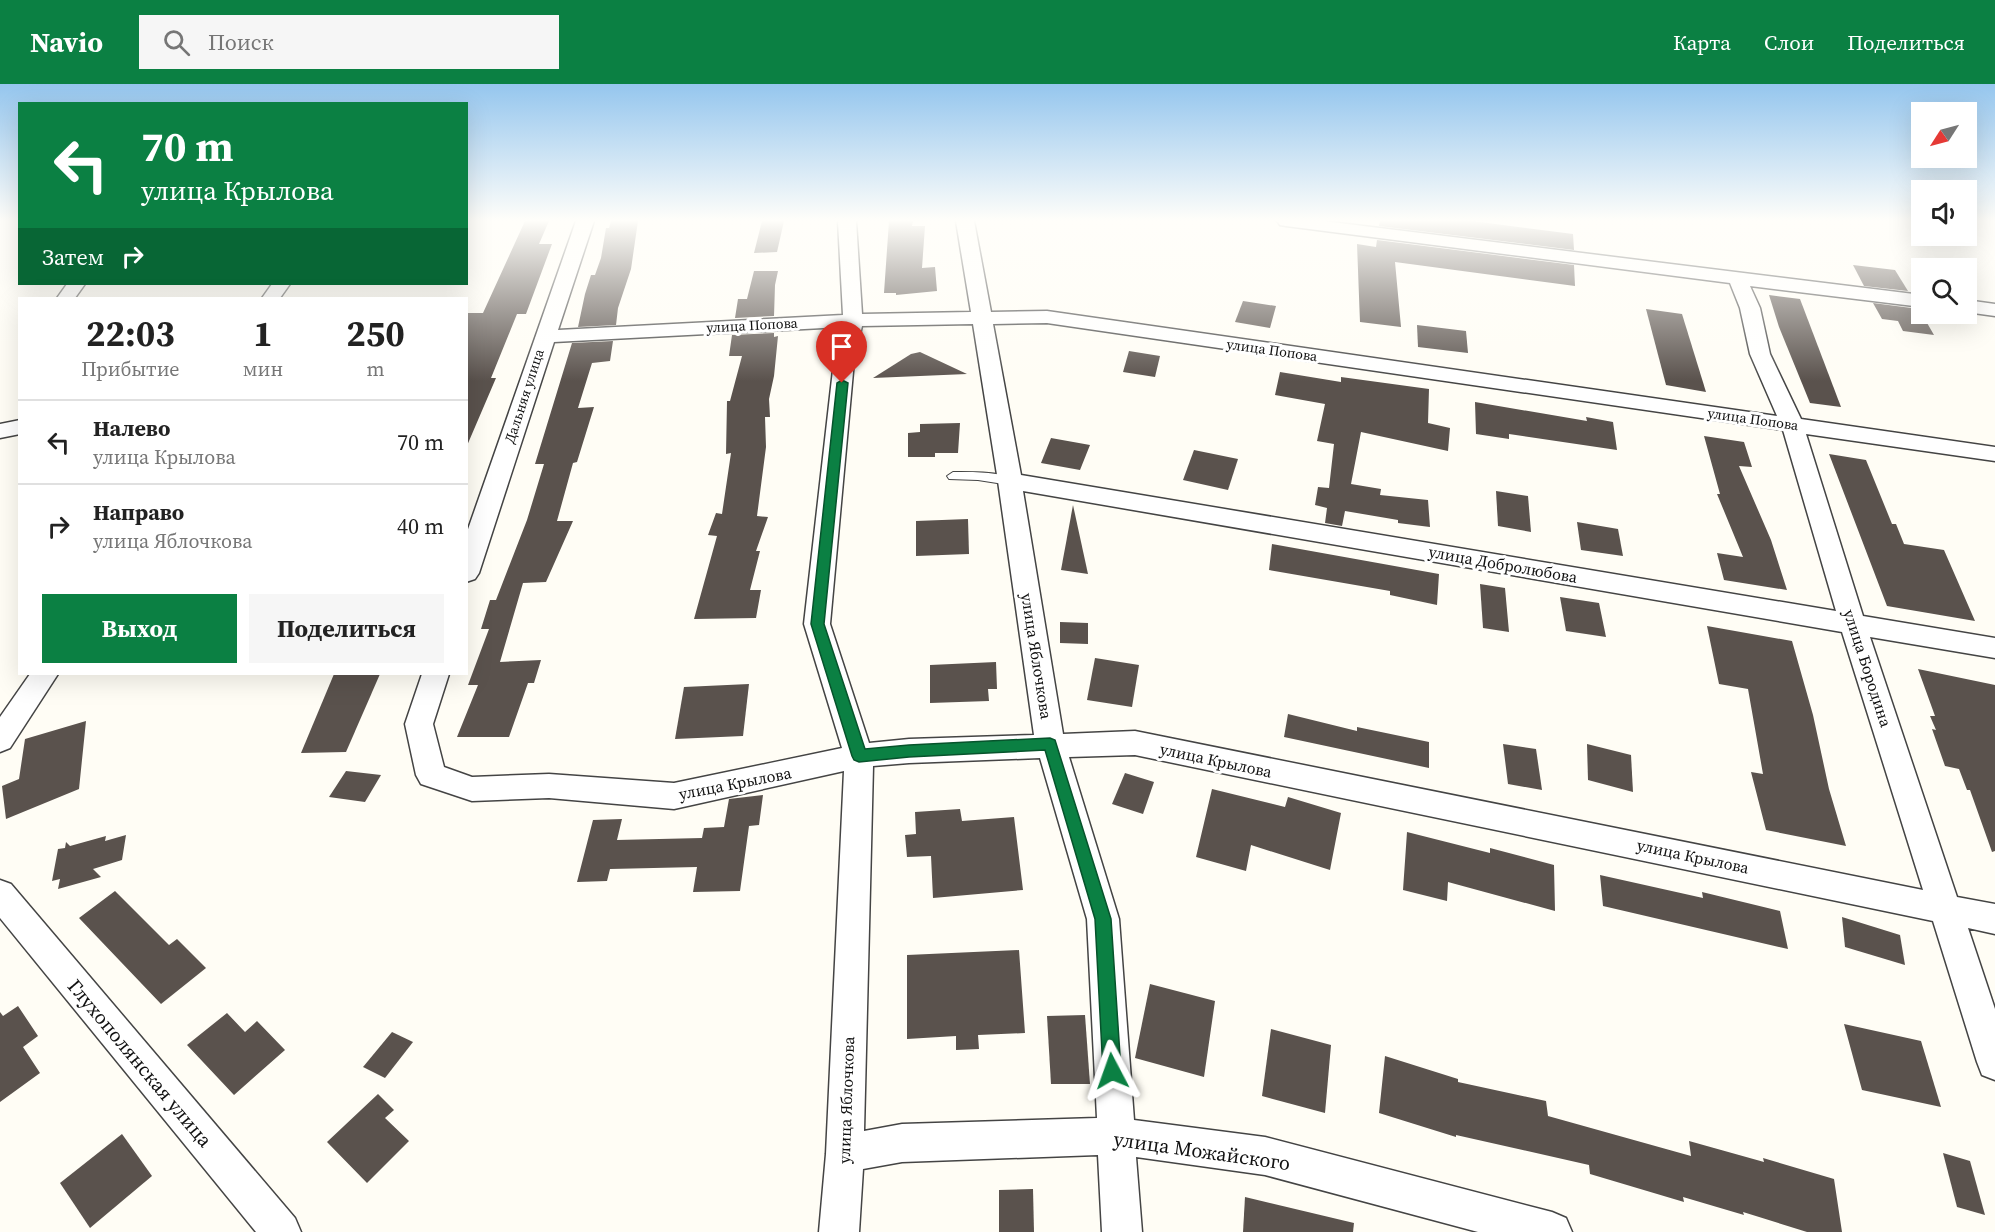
<!DOCTYPE html>
<html lang="ru">
<head>
<meta charset="utf-8">
<style>
  body { margin:0; font-family:"Source Serif 4",serif; background:#f6f6f6; color:#222; height:100vh; display:flex; flex-direction:column; font-size:22px; white-space:nowrap }
  * { box-sizing:border-box; margin:0 }
  p { font-size:20px; color:#767676 }
  .icon { flex:none; width:33px; height:33px; fill:none; stroke:currentColor; stroke-width:2; stroke-linecap:round; stroke-linejoin:round }
  .map { position:relative; flex:1; overflow:hidden }
  .details { position:absolute; left:18px; top:213px; width:450px; height:378px; display:flex; flex-direction:column; background:#fff; border-radius:0px; box-shadow:0 6px 24px #0002 }
  .details>* { flex:none }
  .top-card { position:absolute; left:18px; top:18px; width:450px; height:183px; border-radius:0px; box-shadow:0 6px 24px #0002; background:#0b8043; color:#fff; overflow:hidden }
  .needle { width:39px; rotate:234deg }
  .fabs { position:absolute; left:1911px; top:18px; display:grid; gap:12px }
  .fabs a { display:grid; place-items:center; width:66px; height:66px; border-radius:0px; background:#fff; box-shadow:0 6px 24px #0002; font-size:30px }
  .pin { position:absolute; display:grid; place-items:center; width:51px; height:51px; color:#fff; margin:-62px -26px; border-radius:50% 50% 50% 0; rotate:-45deg; box-shadow:0 0 6px #0007 }
  .pin .icon { rotate:45deg }
  .me { position:absolute; width:66px; margin:-33px; rotate:356deg; stroke-linejoin:round; filter:drop-shadow(0 0 4px #0008) }
  .turn { display:flex; align-items:center; gap:21px; height:126px; padding:0 24px; font-size:27px }
  .turn .icon { width:78px; height:78px; stroke-width:2.5 }
  .turn b { display:block; font-size:42px; line-height:51px }
  .then { display:flex; align-items:center; height:57px; padding:0 24px; background:#0003; gap:12px; font-size:22px }
  .eta { display:flex; justify-content:space-evenly; align-items:center; height:102px; text-align:center }
  .eta b { font-size:36px; font-weight:700; line-height:42px }
  .primary-button { display:flex; gap:12px; margin-top:auto; padding:12px 24px }
  .primary-button a { flex:1; height:69px; border-radius:0px; background:#0b8043; color:#fff; font-size:24px; font-weight:700; line-height:69px; text-align:center }
  .primary-button a+a { background:#f6f6f6; color:#222 }
  ul { padding:0; list-style:none }
  li { display:flex; align-items:center; gap:18px; height:84px; padding:0 24px; border-top:2px solid #e0e0e0 }
  li div { flex:1 }
  li b { display:block; font-size:22px }
  li em { font-style:normal }
  header { display:flex; align-items:center; gap:36px; box-sizing:border-box; height:84px; padding:0 30px; background:#0b8043; color:#fff }
  header strong { font-size:28px }
  nav { display:flex; gap:33px; margin-inline-start:auto; font-size:21px }
  .search { width:420px; height:54px; background:#f6f6f6; display:flex; align-items:center; gap:15px; box-sizing:border-box; padding:0 21px; border-radius:0px; color:#767676; font-size:22px }
  .map>svg:first-child { display:block }
  .building { fill:#5a524d }
  .lines { fill:none; stroke-linecap:round; stroke-linejoin:round }
  .service-casing { stroke:#444; stroke-width:2 }
  .minor-casing { stroke:#444; stroke-width:3 }
  .service { fill:#fff; fill-rule:evenodd }
  .minor { fill:#fff; fill-rule:evenodd }
  .route { fill:#0b8043; stroke:#07532c; stroke-width:1.5 }
  .labels { text-anchor:middle; stroke-width:6; stroke-linejoin:round; paint-order:stroke }
  .far-street-label { font-size:14px; fill:#111; stroke:#fff }
  .street-label { font-size:16px; fill:#111; stroke:#fff }
  .near-street-label { font-size:20px; fill:#111; stroke:#fff }
</style>
</head>
<body>
<header>
<strong>Navio</strong>
<div class="search"><svg class="icon" aria-label="search" viewBox="0 0 24 24"><circle cx="10" cy="10" r="6"/><path d="M15 15l6 6"/></svg>Поиск</div>
<nav><a>Карта</a><a>Слои</a><a>Поделиться</a></nav>
</header>
<div class="map">
<svg width="1995" height="1148" viewBox="0 0 1995 1148">
  <rect width="100%" height="100%" fill="#fffdf5"/>
  <g class="building">
    <path d="M525,137H549L539,160H552L526,230H517L491,294H496L466,364V229H483Z"/>
    <path d="M611,137H638L631,185L618,224L616,241L578,243L585,210L591,191H595L601,174L606,144H609Z"/>
    <path d="M762,137H784L777,168L754,169Z"/>
    <path d="M889,137H913L912,142H925L922,184L935,183L937,207L896,211V209H884Z"/>
    <path d="M1380,137H1472L1573,150L1574,166L1379,142Z"/>
    <path d="M1377,156L1574,181L1575,202L1395,178L1401,243L1360,238L1357,160L1376,163Z"/>
    <path d="M1853,181L1895,186L1908,207L1864,202Z"/>
    <path d="M754,187H778L775,201L774,232L735,234L738,215H747Z"/>
    <path d="M1769,211L1800,215L1841,323L1810,319L1779,243Z"/>
    <path d="M1243,217L1276,222L1270,244L1235,238Z"/>
    <path d="M1873,219L1919,225L1934,251L1903,247L1898,237L1882,235Z"/>
    <path d="M1646,225L1682,230L1706,308L1666,301Z"/>
    <path d="M1417,241L1466,247L1468,269L1418,263Z"/>
    <path d="M774,249V253L778,252L774,292L769,315L770,333H765L766,363L757,432L768,433L756,467H760L750,506H761L756,534L694,535L717,452L708,451L716,429L722,430L731,369L726,370L727,317H730L742,272H729L732,251Z"/>
    <path d="M613,257L610,277L592,279L578,324L594,323L577,378L573,379L557,437H573L546,498L523,499L500,578L541,576L534,599H528L509,653H457L478,601H468L489,545H481L490,516H496L527,436L544,380H535L572,259Z"/>
    <path d="M1129,267L1160,272L1155,293L1123,288Z"/>
    <path d="M920,268L967,290L873,294L911,270Z"/>
    <path d="M1280,288L1341,298V293L1429,305L1428,339L1450,344L1448,367L1361,348L1351,400L1381,405L1380,411L1428,416L1430,443L1398,439V436L1345,427L1342,442L1325,439L1327,424L1315,421L1318,403L1329,404L1334,360L1317,357L1325,320L1275,311Z"/>
    <path d="M1475,318L1587,337L1586,333L1613,338L1617,366L1509,350V355L1476,350Z"/>
    <path d="M960,339L958,369H935V373H908V349L920,348V340Z"/>
    <path d="M1704,352L1744,358L1752,383L1739,382L1771,456L1787,506L1724,496L1717,469L1743,473L1717,410H1720Z"/>
    <path d="M1051,354L1090,361L1080,386L1041,379Z"/>
    <path d="M1194,366L1238,375L1228,406L1183,396Z"/>
    <path d="M1829,370L1866,376L1892,440H1896L1904,460L1944,466L1975,537L1887,522Z"/>
    <path d="M1496,407L1528,412L1531,448L1498,442Z"/>
    <path d="M1073,421L1088,490L1061,486Z"/>
    <path d="M968,435L969,470L916,472V437Z"/>
    <path d="M1577,438L1618,445L1623,472L1581,466Z"/>
    <path d="M1272,460L1439,490L1437,521L1390,511V507L1269,486Z"/>
    <path d="M1480,500L1505,504L1509,548L1483,544Z"/>
    <path d="M1560,513L1599,519L1606,553L1566,547Z"/>
    <path d="M1060,538L1088,539V560L1060,559Z"/>
    <path d="M1707,542L1792,557L1813,631L1829,705L1846,762L1766,746L1751,688L1763,690L1748,605L1719,600Z"/>
    <path d="M1095,574L1139,581L1132,623L1087,616Z"/>
    <path d="M996,578L997,605H988L989,617L930,619V581Z"/>
    <path d="M1918,585L1995,601V767L1992,768L1970,706H1967L1959,685L1945,682L1932,645L1936,646L1930,632H1935Z"/>
    <path d="M334,590H380L346,668L301,669Z"/>
    <path d="M749,600L743,652L675,655L684,603Z"/>
    <path d="M1288,630L1357,647V643L1429,658V684L1284,653Z"/>
    <path d="M86,637L79,705L6,735L2,702L19,695L25,655Z"/>
    <path d="M1503,660L1536,665L1542,706L1508,700Z"/>
    <path d="M1587,660L1631,671L1633,708L1588,696Z"/>
    <path d="M346,687L381,691L365,718L329,713Z"/>
    <path d="M1125,689L1154,698L1143,730L1112,720Z"/>
    <path d="M1212,705L1285,723L1288,713L1341,729L1330,786L1251,761L1246,787L1196,773Z"/>
    <path d="M763,711L759,741L749,742L740,807L693,808L697,783L610,785L607,797L577,798L593,736L622,735L617,756L702,754L704,744L724,743L729,715Z"/>
    <path d="M960,725L962,737L1014,733L1023,806L933,814L931,772L907,773L905,751L916,750L915,728Z"/>
    <path d="M1407,748L1490,769V764L1554,781L1555,827L1448,798L1447,817L1403,806Z"/>
    <path d="M126,751L122,776L93,785L101,793L58,805L60,795L52,797L58,765L65,764L66,758L70,762L106,752L105,757Z"/>
    <path d="M1600,791L1703,814L1702,808L1780,827L1788,865L1603,822Z"/>
    <path d="M115,807L169,861L177,855L206,884L161,920L79,834Z"/>
    <path d="M1842,833L1900,851L1905,881L1845,863Z"/>
    <path d="M1019,866L1025,949L978,951L979,965L956,966V952L907,955V871Z"/>
    <path d="M1150,900L1215,917L1204,993L1135,974Z"/>
    <path d="M18,922L38,952L23,963L40,989L0,1018V928L3,932Z"/>
    <path d="M227,929L245,948L257,937L285,966L234,1011L187,961Z"/>
    <path d="M1085,931L1090,1000H1051L1047,932Z"/>
    <path d="M1844,940L1921,957L1941,1023L1862,1006Z"/>
    <path d="M1271,945L1331,961L1325,1029L1262,1012Z"/>
    <path d="M392,948L413,958L385,994L363,983Z"/>
    <path d="M1385,972L1458,995V998L1546,1017L1548,1032L1691,1072L1689,1057L1764,1078L1763,1074L1834,1095L1842,1148H1807L1743,1128L1744,1131L1683,1113L1684,1118L1590,1090L1589,1081L1456,1051V1053L1379,1029Z"/>
    <path d="M378,1010L394,1026L385,1034L409,1057L367,1099L327,1058Z"/>
    <path d="M122,1050L152,1092L90,1144L60,1099Z"/>
    <path d="M1943,1069L1970,1077L1985,1131L1957,1123Z"/>
    <path d="M1033,1105L1034,1148H999V1106Z"/>
    <path d="M1245,1113L1354,1139L1353,1148H1243Z"/>
  </g>
  <g class="lines">
    <defs>
      <path id="service" d="M953,388C968,388 1005,387 1016,397L1010,401L978,396L949,395L947,392Z"/>
      <g id="minor">
        <path d="M576,137H594L558,246L843,231L838,137H856L862,230L971,228L956,137H974L991,228L1047,227L1777,332L1750,270L1740,224L1730,199L1286,142L1280,141L1277,137H1323L1922,211V223L1750,202L1760,224L1770,270L1801,335L1995,363V377L1806,350L1863,532L1995,554V574L1870,553L1957,813L1995,820V850L1968,844L1995,925V996L1982,991L1977,978L1933,837L1135,671L1069,673L1119,835L1134,1036L1265,1053L1552,1128L1566,1134L1572,1148H1478L1265,1091L1136,1073L1142,1148H1102L1098,1071L902,1078L863,1085L859,1148H819L826,1070L844,687L674,725L549,714L472,717L421,700L416,691L405,640L422,590H449L433,640L444,683L472,693L549,690L674,699L842,664L804,540L834,277L842,243L554,258L479,489L475,495L466,498V451ZM1047,239L1783,346L1836,527L1021,391L993,240ZM973,240L998,397L1034,651L909,655L869,659L830,540L854,277L862,242ZM1023,407L1842,548L1923,806L1135,647L1063,650ZM1040,674L1087,835L1097,1034L902,1040L864,1047L873,682L909,679Z"/>
        <path d="M67,200H85L75,214H57Z"/>
        <path d="M272,200H290L280,214H262Z"/>
        <path d="M1966,216L1995,220V232L1966,228Z"/>
        <path d="M20,336V350L0,354V340Z"/>
        <path d="M30,590H58L10,664L0,668V633Z"/>
        <path d="M0,796L11,800L295,1134L301,1148H256L0,834Z"/>
      </g>
    </defs>
    <use href="#service" class="service-casing"/>
    <use href="#minor" class="minor-casing"/>
    <use href="#service" class="service"/>
    <use href="#minor" class="minor"/>
  </g>
  <linearGradient id="sky" x2="0" y2="1"><stop stop-color="#95c6ee"/><stop offset="0.46" stop-color="#fffefa"/><stop offset="1" stop-color="#fffefa" stop-opacity="0"/></linearGradient>
  <rect width="1995" height="297" fill="url(#sky)"/>
  <path class="route" d="M842,296L848,299L824,540L865,665L909,661L1050,654L1055,656L1111,835L1121,987L1119,993L1112,996L1106,993L1103,987L1095,835L1045,666L909,673L859,678L854,676L852,672L811,540L837,299Z"/>
  <g class="labels">
    <g class="far-street-label">
      <text transform="translate(752 241) rotate(-3)" y="5">улица Попова</text>
      <text transform="translate(1272 266) rotate(8)" y="5">улица Попова</text>
      <text transform="translate(524 312) rotate(-72)" y="5">Дальняя улица</text>
      <text transform="translate(1753 335) rotate(8)" y="5">улица Попова</text>
    </g>
    <g class="street-label">
      <text transform="translate(1503 480) rotate(10)" y="6">улица Добролюбова</text>
      <text transform="translate(1037 572) rotate(81)" y="6">улица Яблочкова</text>
      <text transform="translate(1868 584) rotate(72)" y="6">улица Бородина</text>
      <text transform="translate(1216 676) rotate(12)" y="6">улица Крылова</text>
      <text transform="translate(735 699) rotate(-11)" y="6">улица Крылова</text>
      <text transform="translate(1693 772) rotate(12)" y="6">улица Крылова</text>
      <text transform="translate(846 1016) rotate(-88)" y="6">улица Яблочкова</text>
    </g>
    <g class="near-street-label">
      <text transform="translate(140 979) rotate(50)" y="7">Глухополянская улица</text>
      <text transform="translate(1202 1067) rotate(8)" y="7">улица Можайского</text>
    </g>
  </g>
</svg>
<div class="fabs">
<a><svg class="needle" viewBox="-14 -14 28 28"><path d="M0-13l5 13h-10z" fill="#e53935"/><path d="M0 13l5-13h-10z" fill="#767676"/></svg></a>
<a><svg class="icon" aria-label="sound" viewBox="0 0 24 24"><path d="M4 9h4l5-4v14l-5-4H4zM17 9q2 3 0 6"/></svg></a>
<a><svg class="icon" aria-label="search" viewBox="0 0 24 24"><circle cx="10" cy="10" r="6"/><path d="M15 15l6 6"/></svg></a>
</div>
<div class="pin" style="left:842px;top:299px;background:#d93025"><svg class="icon" aria-label="arrive" viewBox="0 0 24 24"><path d="M6 21V4h12l-3 4 3 4H6"/></svg></div>
<svg class="me" style="left:1112px;top:987px" viewBox="-20 -20 40 40"><path d="M0-17L14 15 0 8-14 15z" fill="#0b8043" stroke="#fff" stroke-width="4"/></svg>
<div class="top-card">
<div class="turn"><svg class="icon" aria-label="left" viewBox="0 0 24 24"><path d="M17 20v-9H6M10 6l-5 5 5 5"/></svg><div><b>70 m</b>улица Крылова</div></div>
<div class="then">Затем<svg class="icon" aria-label="right" viewBox="0 0 24 24"><path d="M7 20v-9h11M14 6l5 5-5 5"/></svg></div>
</div>
<section class="details">
<div class="eta">
<div><b>22:03</b><p>Прибытие</p></div>
<div><b>1</b><p>мин</p></div>
<div><b>250</b><p>m</p></div>
</div>
<ul>
<li><svg class="icon" aria-label="left" viewBox="0 0 24 24"><path d="M17 20v-9H6M10 6l-5 5 5 5"/></svg><div><b>Налево</b><p>улица Крылова</p></div><em>70 m</em></li>
<li><svg class="icon" aria-label="right" viewBox="0 0 24 24"><path d="M7 20v-9h11M14 6l5 5-5 5"/></svg><div><b>Направо</b><p>улица Яблочкова</p></div><em>40 m</em></li>
</ul>
<div class="primary-button"><a>Выход</a><a>Поделиться</a></div>
</section>
</div>
</body>
</html>
